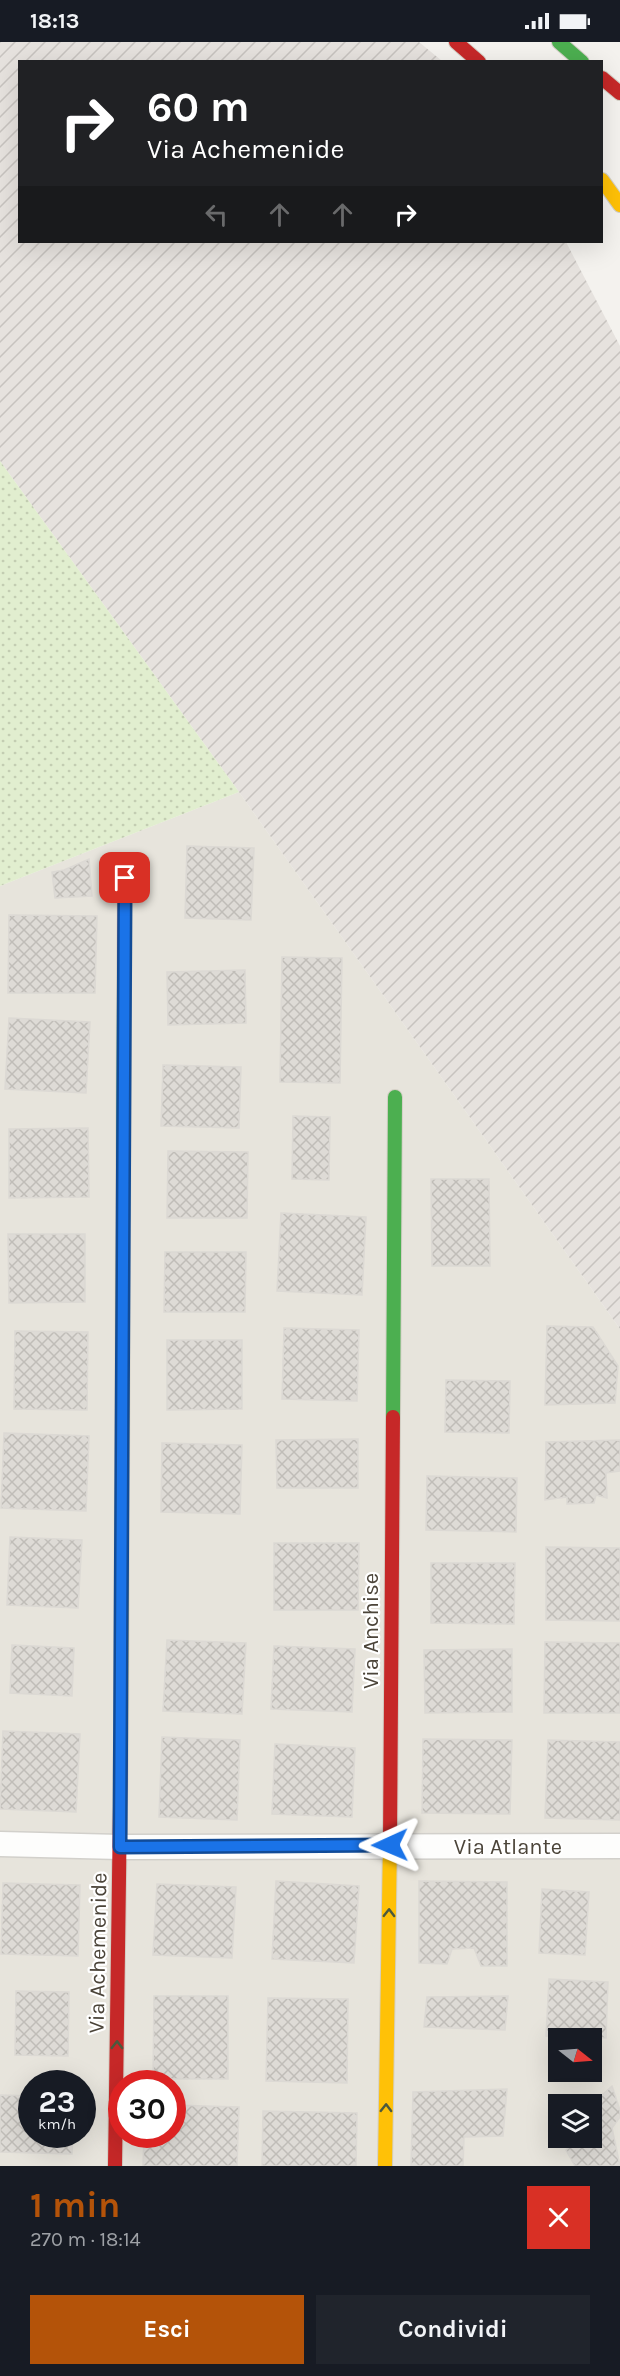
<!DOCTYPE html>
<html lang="it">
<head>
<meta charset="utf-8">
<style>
  body { margin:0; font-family:Karla,sans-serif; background:#20242c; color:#f1f3f6; height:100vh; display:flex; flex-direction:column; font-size:22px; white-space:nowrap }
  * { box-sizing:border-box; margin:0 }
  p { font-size:20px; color:#9ea1a6 }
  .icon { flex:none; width:33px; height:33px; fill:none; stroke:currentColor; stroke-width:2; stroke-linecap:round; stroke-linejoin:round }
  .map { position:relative; height:2124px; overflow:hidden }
  .drawer { display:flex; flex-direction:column; background:#171b24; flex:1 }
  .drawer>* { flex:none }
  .top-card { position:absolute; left:18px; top:18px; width:585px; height:183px; border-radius:0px; box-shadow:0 6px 24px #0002; background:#202124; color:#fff; overflow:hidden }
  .needle { width:39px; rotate:107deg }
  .controls { position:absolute; left:548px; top:1986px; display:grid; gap:12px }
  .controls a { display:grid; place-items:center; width:54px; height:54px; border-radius:0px; background:#171b24; box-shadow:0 6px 24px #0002; font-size:30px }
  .speed { position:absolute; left:18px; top:2028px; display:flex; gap:12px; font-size:30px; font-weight:700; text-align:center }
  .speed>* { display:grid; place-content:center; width:78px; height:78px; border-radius:50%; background:#171b24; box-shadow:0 6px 24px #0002; line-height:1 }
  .speed small { font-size:15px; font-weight:400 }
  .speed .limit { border:9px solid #d22; background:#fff; color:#111 }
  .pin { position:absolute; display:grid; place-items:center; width:51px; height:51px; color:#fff; margin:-26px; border-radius:12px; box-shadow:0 3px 9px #0006 }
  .me { position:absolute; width:66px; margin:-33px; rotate:269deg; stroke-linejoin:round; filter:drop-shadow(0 0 4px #0008) }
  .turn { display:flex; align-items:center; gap:21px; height:126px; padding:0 30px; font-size:27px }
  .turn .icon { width:78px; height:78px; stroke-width:2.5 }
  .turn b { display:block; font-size:42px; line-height:51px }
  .lanes { display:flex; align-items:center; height:57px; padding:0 30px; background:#0003; justify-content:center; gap:30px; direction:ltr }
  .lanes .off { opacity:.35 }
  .round { display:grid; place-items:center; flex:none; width:63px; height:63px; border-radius:0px; background:#20242c }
  .summary { display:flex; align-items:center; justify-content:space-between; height:102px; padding:0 30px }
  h1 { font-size:36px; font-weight:700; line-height:45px; color:#b45309 }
  .cta { display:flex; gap:12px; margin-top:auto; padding:12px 30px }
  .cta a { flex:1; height:69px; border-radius:0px; background:#b45309; color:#fff; font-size:24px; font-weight:700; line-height:69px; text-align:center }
  .cta a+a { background:#20242c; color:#f1f3f6 }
  .status { display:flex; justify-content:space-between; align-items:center; height:42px; padding:0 30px; background:#171b24; direction:ltr }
  .status svg { height:16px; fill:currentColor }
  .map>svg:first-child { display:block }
  .residential { fill:#e7e4dc; fill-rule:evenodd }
  .industrial { fill:url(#industrial-furrows) }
  .grass { fill:url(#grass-dots) }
  .building { fill:url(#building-cross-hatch); stroke:#dcd9d4; stroke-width:1.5 }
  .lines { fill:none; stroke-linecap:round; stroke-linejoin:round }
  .street-casing { stroke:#d2d0cb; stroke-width:27 }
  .fast-casing { stroke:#d3cfc5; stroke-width:16 }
  .slow-casing { stroke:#d3cfc5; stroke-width:16 }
  .jam-casing { stroke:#d3cfc5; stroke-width:16 }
  .street { stroke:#fdfdfc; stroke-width:24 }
  .fast { stroke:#4caf50; stroke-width:14 }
  .slow { stroke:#ffc107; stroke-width:14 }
  .jam { stroke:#c62828; stroke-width:14 }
  .oneway { stroke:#4b593e }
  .route-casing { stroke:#114b97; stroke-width:15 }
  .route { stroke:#1a73e8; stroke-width:10 }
  .labels { text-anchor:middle; stroke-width:4.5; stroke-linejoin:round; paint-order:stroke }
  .street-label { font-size:22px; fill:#4b4439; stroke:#fff }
</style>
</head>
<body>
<div class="status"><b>18:13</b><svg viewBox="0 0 49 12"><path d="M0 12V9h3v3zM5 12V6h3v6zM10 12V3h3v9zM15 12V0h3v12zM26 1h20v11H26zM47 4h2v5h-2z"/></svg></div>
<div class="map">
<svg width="620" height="2124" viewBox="0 0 620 2124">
  <defs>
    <pattern id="industrial-furrows" width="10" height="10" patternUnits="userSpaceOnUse" patternTransform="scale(1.5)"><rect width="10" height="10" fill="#e6e2de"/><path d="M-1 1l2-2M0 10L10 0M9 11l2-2" fill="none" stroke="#c7c3bf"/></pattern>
    <pattern id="grass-dots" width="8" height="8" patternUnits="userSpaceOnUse" patternTransform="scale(1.5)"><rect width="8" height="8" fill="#e1eecf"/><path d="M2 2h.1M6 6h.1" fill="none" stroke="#c3cdb2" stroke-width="1.8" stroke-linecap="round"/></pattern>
    <pattern id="building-cross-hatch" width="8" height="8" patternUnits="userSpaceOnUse" patternTransform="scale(1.5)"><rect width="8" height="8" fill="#dedbd6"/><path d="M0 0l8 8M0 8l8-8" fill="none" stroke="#c0bdb8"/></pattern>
  </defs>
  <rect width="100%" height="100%" fill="#f4f2ee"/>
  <path class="residential" d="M239,750L620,1287V2124H0V844ZM558,1996H591V2030H558ZM32,2042H82V2092H32ZM122,2042H172V2092H122ZM558,2062H591V2096H558Z"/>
  <path class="industrial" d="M0,0H419L442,19L20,20V200H566L620,304V1287L239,750L0,419Z"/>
  <path class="grass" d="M0,419L239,750L0,844Z"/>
  <g class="building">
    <path d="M187,804L254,806L251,878L185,876Z"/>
    <path d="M89,817L92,854L55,856L52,830L64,828Z"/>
    <path d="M9,873L97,874L95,951H8Z"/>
    <path d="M282,915L342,916L340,1041L280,1040Z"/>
    <path d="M245,928L246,981L168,983L167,930Z"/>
    <path d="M9,976L90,980L86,1051L5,1047Z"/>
    <path d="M163,1023L241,1025L239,1086L161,1084Z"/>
    <path d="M293,1074L330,1075L329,1138L292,1137Z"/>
    <path d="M88,1086L89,1155L9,1156V1087Z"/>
    <path d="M168,1109L248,1110L247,1176H167Z"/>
    <path d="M431,1137H489L490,1224H432Z"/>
    <path d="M281,1171L366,1175L362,1253L277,1249Z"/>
    <path d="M8,1192H85V1260L9,1261Z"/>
    <path d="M165,1210H246L245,1270H164Z"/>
    <path d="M547,1284L593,1285L618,1324L615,1361L545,1363Z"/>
    <path d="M284,1286L359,1288L357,1359L282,1357Z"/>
    <path d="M15,1289L88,1290L87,1368L14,1367Z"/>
    <path d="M167,1298H242V1367L167,1368Z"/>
    <path d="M446,1338L510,1339L509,1391L445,1390Z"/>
    <path d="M4,1391L89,1394L86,1469L1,1466Z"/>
    <path d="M358,1397V1446H277L276,1398Z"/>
    <path d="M620,1398V1429L606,1431L607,1456L596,1453L594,1461L567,1462V1455L545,1458L546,1400Z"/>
    <path d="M162,1401L242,1403L240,1472L161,1470Z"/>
    <path d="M427,1434L517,1436L516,1490L426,1488Z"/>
    <path d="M10,1495L82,1498L78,1566L7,1563Z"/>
    <path d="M274,1501H359L358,1568H274Z"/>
    <path d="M546,1505L620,1506V1579L546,1578Z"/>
    <path d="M431,1521H515L514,1582L431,1581Z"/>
    <path d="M167,1598L246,1601L242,1672L163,1669Z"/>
    <path d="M545,1600L620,1601V1671H544Z"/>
    <path d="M12,1603L74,1606L72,1654L10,1651Z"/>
    <path d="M274,1604L355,1607L352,1670L271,1667Z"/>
    <path d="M512,1607V1670L425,1671L424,1608Z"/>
    <path d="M3,1689L80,1692L76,1770L0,1767Z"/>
    <path d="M162,1695L240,1698L237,1778L159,1775Z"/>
    <path d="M423,1697L512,1698L510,1772L422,1771Z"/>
    <path d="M548,1698L620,1700V1778L545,1776Z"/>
    <path d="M275,1702L355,1706L352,1775L272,1772Z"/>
    <path d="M276,1839L359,1844L354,1921L272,1917Z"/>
    <path d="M419,1839L507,1840V1924H481L474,1906L452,1907L447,1922L419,1921Z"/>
    <path d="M3,1841L80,1843L78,1914L1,1912Z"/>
    <path d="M157,1842L236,1845L232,1916L153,1913Z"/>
    <path d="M542,1847L589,1850L585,1913L539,1911Z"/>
    <path d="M549,1937L608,1940L606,1996L546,1994Z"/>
    <path d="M16,1949L69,1950L68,2014L15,2013Z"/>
    <path d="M154,1954H228V2037H153Z"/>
    <path d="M508,1954L505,1988L424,1985L427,1955Z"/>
    <path d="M268,1956L348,1957L347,2041L266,2039Z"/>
    <path d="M612,2044L620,2068V2075L612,2086L620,2124H575L566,2108L577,2096H591V2063Z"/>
    <path d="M507,2047L503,2094L464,2095L463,2124H411L413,2050Z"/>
    <path d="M0,2053L32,2054V2092H73L72,2112L0,2110Z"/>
    <path d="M172,2063L239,2065L237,2124H143L144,2092H172Z"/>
    <path d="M263,2069L357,2071L356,2124H262Z"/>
  </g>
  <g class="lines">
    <defs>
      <path id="street" d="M0,1802L120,1805L620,1804"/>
      <g id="fast">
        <path d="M559,0L582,20"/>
        <path d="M123,1190L124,952"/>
        <path d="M393,1375L395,1055"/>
      </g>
      <g id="slow">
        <path d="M602,138L620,163"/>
        <path d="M121,1693L123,1190"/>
        <path d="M385,2124L390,1798"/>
      </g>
      <g id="jam">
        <path d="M456,0L479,20"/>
        <path d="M602,36L620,51"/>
        <path d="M124,952L125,836"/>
        <path d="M390,1798L393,1375"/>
        <path d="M115,2124L121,1693"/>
      </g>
    </defs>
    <use href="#street" class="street-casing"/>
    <use href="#fast" class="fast-casing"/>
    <use href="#slow" class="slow-casing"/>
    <use href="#jam" class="jam-casing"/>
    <use href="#street" class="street"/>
    <use href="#fast" class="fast"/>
    <use href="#slow" class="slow"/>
    <use href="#jam" class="jam"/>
  </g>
  <defs><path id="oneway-chevron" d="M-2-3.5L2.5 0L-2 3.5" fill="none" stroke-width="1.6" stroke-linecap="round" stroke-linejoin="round" transform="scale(1.5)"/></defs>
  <g class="oneway">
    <use href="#oneway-chevron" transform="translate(389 1871) rotate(-89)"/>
    <use href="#oneway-chevron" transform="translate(117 2003) rotate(-89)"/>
    <use href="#oneway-chevron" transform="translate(386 2066) rotate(-89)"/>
  </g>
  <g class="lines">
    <defs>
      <path id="route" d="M125,836L120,1805L390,1803"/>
    </defs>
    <use href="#route" class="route-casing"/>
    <use href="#route" class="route"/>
  </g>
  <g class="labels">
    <g class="street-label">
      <text transform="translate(370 1589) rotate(-90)" y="8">Via Anchise</text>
      <text x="508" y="1812">Via Atlante</text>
      <text transform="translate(97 1911) rotate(-89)" y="8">Via Achemenide</text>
    </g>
  </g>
</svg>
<div class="controls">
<a><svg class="needle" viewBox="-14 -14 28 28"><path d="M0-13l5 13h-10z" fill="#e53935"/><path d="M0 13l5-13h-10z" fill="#9ea1a6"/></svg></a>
<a><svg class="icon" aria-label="layers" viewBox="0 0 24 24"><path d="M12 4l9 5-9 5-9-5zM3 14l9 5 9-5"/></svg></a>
</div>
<div class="speed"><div>23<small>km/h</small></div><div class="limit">30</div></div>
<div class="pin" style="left:125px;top:836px;background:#d93025"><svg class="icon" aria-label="arrive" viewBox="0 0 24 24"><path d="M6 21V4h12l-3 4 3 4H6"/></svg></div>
<svg class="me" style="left:390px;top:1803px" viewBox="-20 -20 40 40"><path d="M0-17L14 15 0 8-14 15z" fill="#1a73e8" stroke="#fff" stroke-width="4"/></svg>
<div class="top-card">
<div class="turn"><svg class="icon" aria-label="right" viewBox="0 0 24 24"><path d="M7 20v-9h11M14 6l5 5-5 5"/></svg><div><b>60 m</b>Via Achemenide</div></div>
<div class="lanes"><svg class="icon off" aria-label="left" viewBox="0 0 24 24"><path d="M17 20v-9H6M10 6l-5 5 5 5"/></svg><svg class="icon off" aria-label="ahead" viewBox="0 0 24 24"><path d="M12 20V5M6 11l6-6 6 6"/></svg><svg class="icon off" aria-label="ahead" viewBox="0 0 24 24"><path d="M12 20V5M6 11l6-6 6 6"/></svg><svg class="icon" aria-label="right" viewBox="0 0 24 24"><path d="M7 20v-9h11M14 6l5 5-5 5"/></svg></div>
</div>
</div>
<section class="drawer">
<div class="summary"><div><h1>1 min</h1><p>270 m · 18:14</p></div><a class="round" style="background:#d93025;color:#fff"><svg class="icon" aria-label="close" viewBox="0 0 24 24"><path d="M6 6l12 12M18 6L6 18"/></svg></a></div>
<div class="cta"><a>Esci</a><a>Condividi</a></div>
</section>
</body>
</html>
